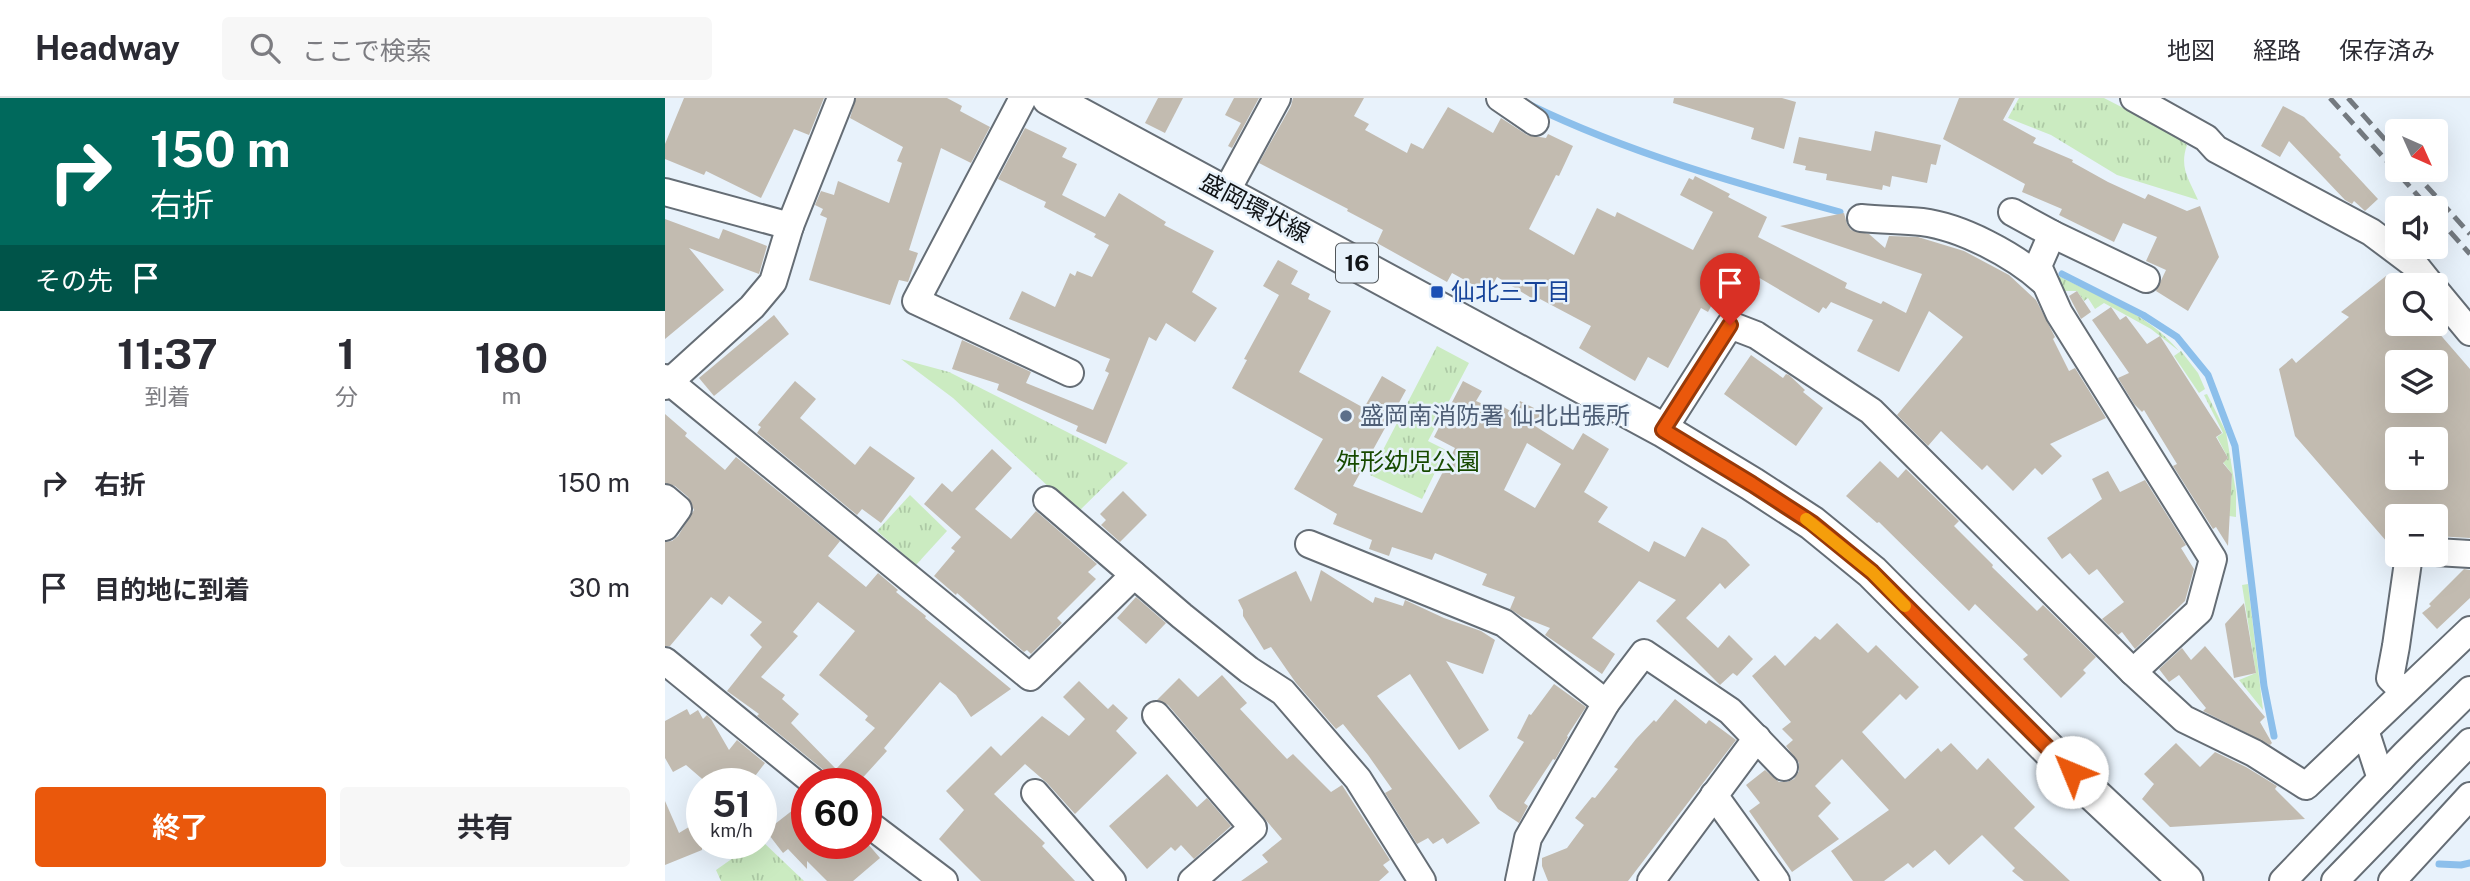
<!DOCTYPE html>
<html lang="ja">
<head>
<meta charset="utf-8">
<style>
  body { margin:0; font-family:"Public Sans","Noto Sans JP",sans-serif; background:#f7f7f7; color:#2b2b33; height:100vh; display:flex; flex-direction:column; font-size:26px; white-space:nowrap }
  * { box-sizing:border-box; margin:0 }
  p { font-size:23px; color:#7c7c81 }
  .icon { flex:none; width:38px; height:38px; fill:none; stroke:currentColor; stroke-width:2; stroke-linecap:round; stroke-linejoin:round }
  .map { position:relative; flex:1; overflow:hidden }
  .details { display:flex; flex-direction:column; background:#fff; width:665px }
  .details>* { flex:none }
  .guide { background:#00695c; color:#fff; overflow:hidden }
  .needle { width:46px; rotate:135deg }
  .buttons { position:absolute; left:1720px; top:21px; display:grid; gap:14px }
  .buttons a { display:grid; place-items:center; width:63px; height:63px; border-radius:7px; background:#fff; box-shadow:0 7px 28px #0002; font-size:35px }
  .speed { position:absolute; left:21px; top:670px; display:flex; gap:14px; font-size:35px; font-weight:700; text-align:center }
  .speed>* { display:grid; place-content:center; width:91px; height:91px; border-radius:50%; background:#fff; box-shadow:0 7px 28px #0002; line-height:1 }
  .speed small { font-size:18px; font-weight:400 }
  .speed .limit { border:10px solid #d22; background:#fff; color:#111 }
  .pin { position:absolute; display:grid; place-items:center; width:60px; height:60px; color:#fff; margin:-72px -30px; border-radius:50% 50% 50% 0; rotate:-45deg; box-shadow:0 0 7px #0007 }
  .pin .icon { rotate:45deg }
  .me { position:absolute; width:77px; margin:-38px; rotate:315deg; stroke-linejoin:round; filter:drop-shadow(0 0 5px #0008) }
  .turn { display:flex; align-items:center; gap:24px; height:147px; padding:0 35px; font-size:32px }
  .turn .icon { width:91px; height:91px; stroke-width:2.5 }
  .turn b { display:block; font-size:49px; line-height:60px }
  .then { display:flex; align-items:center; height:66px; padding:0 35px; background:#0003; gap:14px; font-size:26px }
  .eta { display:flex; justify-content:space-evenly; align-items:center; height:119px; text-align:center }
  .eta b { font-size:42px; font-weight:700; line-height:49px }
  .cta { display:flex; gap:14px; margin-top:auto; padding:14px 35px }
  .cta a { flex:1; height:80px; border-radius:7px; background:#ea580c; color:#fff; font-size:28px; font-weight:700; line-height:80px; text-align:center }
  .cta a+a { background:#f7f7f7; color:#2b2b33 }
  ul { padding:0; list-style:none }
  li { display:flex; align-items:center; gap:21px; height:105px; padding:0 35px }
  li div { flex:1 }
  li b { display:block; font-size:26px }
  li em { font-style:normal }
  header { display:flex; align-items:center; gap:42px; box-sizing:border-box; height:98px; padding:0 35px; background:#fff; border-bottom:2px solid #e1e1e2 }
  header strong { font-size:33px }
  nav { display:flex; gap:38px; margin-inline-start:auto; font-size:24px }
  .search { width:490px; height:63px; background:#f7f7f7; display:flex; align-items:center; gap:18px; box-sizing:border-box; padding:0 24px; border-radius:7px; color:#7c7c81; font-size:26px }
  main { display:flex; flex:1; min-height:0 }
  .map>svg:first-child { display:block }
  .grass { fill:url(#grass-tufts) }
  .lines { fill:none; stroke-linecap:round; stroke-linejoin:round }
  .stream { stroke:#8cbfeb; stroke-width:7 }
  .building { fill:#c2bbb0; fill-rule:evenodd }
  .minor-casing { stroke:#656d75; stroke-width:30 }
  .major-casing { stroke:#656d75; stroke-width:37 }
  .minor { stroke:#fff; stroke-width:26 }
  .major { stroke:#fff; stroke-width:33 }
  .rail { stroke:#747a80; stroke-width:5; stroke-dasharray:14 7; stroke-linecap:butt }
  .route-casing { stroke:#983908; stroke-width:18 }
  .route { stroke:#ea580c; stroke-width:12 }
  .slow { stroke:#f59e0b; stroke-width:12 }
  .transit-dot { fill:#1a4fb4; stroke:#e8f2fb; stroke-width:2.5 }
  .service-dot { fill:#5c6f8a; stroke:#e8f2fb; stroke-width:2.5 }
  .labels { text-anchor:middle; stroke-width:5; stroke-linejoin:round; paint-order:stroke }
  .shield { fill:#e8f2fb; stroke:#52575b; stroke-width:2 }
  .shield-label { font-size:23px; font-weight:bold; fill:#111417 }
  .street-label { font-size:24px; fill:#111417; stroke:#e8f2fb }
  .transit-label { font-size:24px; fill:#164399; stroke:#e8f2fb; text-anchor:start }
  .service-label { font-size:24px; fill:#4e5e75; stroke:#e8f2fb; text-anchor:start }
  .park-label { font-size:24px; fill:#174a00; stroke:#e8f2fb }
</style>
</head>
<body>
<header>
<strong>Headway</strong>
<div class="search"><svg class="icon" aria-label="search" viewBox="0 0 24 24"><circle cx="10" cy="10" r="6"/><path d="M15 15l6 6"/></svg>ここで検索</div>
<nav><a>地図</a><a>経路</a><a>保存済み</a></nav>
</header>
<main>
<section class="details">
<div class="guide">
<div class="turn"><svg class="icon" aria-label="right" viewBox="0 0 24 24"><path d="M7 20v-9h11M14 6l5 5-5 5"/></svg><div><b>150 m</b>右折</div></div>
<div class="then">その先<svg class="icon" aria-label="arrive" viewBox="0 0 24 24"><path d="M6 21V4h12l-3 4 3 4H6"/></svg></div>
</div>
<div class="eta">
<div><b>11:37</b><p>到着</p></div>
<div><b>1</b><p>分</p></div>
<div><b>180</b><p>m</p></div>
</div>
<ul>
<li><svg class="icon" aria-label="right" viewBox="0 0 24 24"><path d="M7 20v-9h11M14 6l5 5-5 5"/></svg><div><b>右折</b></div><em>150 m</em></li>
<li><svg class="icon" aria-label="arrive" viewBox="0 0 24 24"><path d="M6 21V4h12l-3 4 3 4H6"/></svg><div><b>目的地に到着</b></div><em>30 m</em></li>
</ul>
<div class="cta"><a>終了</a><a>共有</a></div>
</section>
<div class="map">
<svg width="1805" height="783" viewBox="0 0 1805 783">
  <defs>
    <pattern id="grass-tufts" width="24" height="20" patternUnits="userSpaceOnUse" patternTransform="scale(1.75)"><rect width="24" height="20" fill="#cbebc1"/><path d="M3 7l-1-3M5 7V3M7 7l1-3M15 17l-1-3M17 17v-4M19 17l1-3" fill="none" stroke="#adc9a5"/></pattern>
  </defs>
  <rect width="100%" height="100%" fill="#e8f2fb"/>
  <g class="grass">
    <path d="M1354,0H1439L1501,32L1522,47C1514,70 1524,81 1533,102L1452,77L1386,37L1343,20Z"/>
    <path d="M1388,175C1431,198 1482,214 1514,253L1486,231L1439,205L1430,211L1423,200L1419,203L1412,193H1392Z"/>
    <path d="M772,248L804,265L763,343L781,352L757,401L705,377Z"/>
    <path d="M1516,253L1533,275L1540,291L1534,295L1509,258Z"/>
    <path d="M236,261L284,274L463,365L412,415L288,300Z"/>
    <path d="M1542,296L1561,334L1571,394V419L1564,418L1567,376L1558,364L1563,360L1552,339L1558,335L1539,297Z"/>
    <path d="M245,397L282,433L251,467L212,433Z"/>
    <path d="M1583,486L1598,612L1574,582L1591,575L1577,487Z"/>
    <path d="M96,742L139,783H56L51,772L88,746H96Z"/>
  </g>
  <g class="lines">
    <g class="stream">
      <path d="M865,7C964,55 1070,85 1175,114"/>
      <path d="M1397,176L1478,217L1512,239L1543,277L1570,348L1599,588L1609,638"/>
      <path d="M1774,766L1796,767L1805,765"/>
    </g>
  </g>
  <g class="building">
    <path d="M19,0H159L144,37L129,31L96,100L41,73L39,77L0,61V46Z"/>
    <path d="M191,0H282L297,8L295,13L325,29L306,65L276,50L244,152L253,155L243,184L234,182L225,207L144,182L162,120L155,117L158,111L150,107L156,93L169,97L173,83L224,105L237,65L232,63L238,49L185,20Z"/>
    <path d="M493,0H518L500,35L480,25Z"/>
    <path d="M569,0H594L567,50L563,48L576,25L560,17Z"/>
    <path d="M628,0H699L689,18L704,26L700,32L742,55L746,45L758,51L783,9L828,35L836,20L862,37L881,40L883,36L908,48L894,78L891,77L864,131L909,157L932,110L950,119L952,114L1028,152L1048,114L1015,97L1024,80L1028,82L1030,78L1065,96L1063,99L1102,119L1093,139L1182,185L1180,190L1216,206L1218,203L1241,215L1257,176L1115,128L1179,115L1182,126L1186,132L1204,136L1220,150L1224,138L1253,139L1299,153L1344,177L1371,202L1390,239L1388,241L1404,273L1410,270L1441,320L1385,346L1397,358L1377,377L1370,370L1348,393L1322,367L1317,372L1276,333L1263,348L1232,317L1298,239L1264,213L1234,274L1192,253L1208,222L1166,204L1161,211L1158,209L1154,215L1069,165L1043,214L1036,210L1003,270L983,259L970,283L914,250L926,228L875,201L873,204L832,179L823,195L787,175L782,184L712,145L718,132L682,113L683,111L594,65L626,8Z"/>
    <path d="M1009,0H1117L1131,4L1119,51L1086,41L1089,30L1008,5Z"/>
    <path d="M1294,0H1350L1338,22L1371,40L1368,45L1408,62L1407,64L1443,84L1480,101L1483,96L1522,113L1535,108L1554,159L1523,213L1491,193L1501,172L1481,163L1492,139L1458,125L1449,144L1394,117L1397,111L1357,94L1360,86L1278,41Z"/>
    <path d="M1618,8L1639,19L1676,57L1674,59L1713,101L1700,113L1689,103L1687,106L1680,102L1624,43L1615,59L1596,48Z"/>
    <path d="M360,30L402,50L397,59L412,66L397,97L440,119L454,95L501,124L499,127L549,153L527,194L552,210L530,244L501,225L491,243L484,239L441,346L411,333L413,328L332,292L334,286L287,271L297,242L366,274L361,285L428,312L444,275L440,273L445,261L344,221L357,193L390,209L405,175L410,178L412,173L427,179L444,147L429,139L431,136L379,109L381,104L333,81Z"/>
    <path d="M1210,33L1276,47L1271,67L1266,66L1262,85L1227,78L1225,89L1218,87L1217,92L1161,82L1162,76L1140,72L1141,68L1128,65L1134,39L1206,53Z"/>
    <path d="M0,121L54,141L58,131L102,148L94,176L24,150L59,192L0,241Z"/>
    <path d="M613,162L633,173L626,186L645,196L643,201L666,213L634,274L699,310L717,278L741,292L688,388L757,415L790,350L769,339L798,283L817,293L811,303L832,312L835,307L849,315L855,303L877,314L870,328L908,352L918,335L944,351L919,394L943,409L933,424L984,454L989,443L1020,459L1037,429L1061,442L1085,467L1060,491L1055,485L1021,520L1053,550L1064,537L1088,561L1072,578L1068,575L1055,587L991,523L1011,502L974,483L927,540L950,556L937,576L880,537L885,530L857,519L845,511L850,499L817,487L822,476L770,455L767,462L727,449L724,458L704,451L707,442L668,426L672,416L629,391L658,341L567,290L582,262L579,261L614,197L598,188ZM862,345L896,366L870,410L839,392Z"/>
    <path d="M1721,178L1732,193V226H1766L1805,271V440L1771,438V418H1732V446L1729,452L1630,338L1614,271L1627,260L1631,265L1684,219L1676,214ZM1732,264H1771V303H1732ZM1732,341H1771V380H1732Z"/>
    <path d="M1412,193L1426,214L1416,221L1404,198Z"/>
    <path d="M1446,209L1455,222L1461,218L1482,246L1495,238L1557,335L1551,339L1563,360L1558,365L1567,376L1563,448L1551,429L1548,431L1508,368L1512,366L1479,312L1477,314L1469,306L1453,280L1464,275L1427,222Z"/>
    <path d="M109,217L124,236L49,298L34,280Z"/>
    <path d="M1086,257L1118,280L1121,276L1124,277L1140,292L1138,294L1158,310L1131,348L1059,296Z"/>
    <path d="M130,283L151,301L135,320L190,367L205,348L250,380L216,425L197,411L192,417L92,335L96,329L93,327Z"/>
    <path d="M0,316L22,335L20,338L60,372L71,359L175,443L163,458L201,489L213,475L233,492L231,494L261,518L260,520L346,591L306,619L291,597L275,584L219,650L222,653L192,686H166L161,674L92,618L94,616L62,593L97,549L85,537L97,524L64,498L57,507L46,499L5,548H0V444L7,443L13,438L29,412L23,399L10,388L0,385ZM153,504L190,533L154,577L203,618L200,622L210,630L171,671L126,625L134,616L117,601L120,597L96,579L133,538L128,534Z"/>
    <path d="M327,351L347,370L310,411L346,441L371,413L432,466L423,474L431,481L392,520L397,525L366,556L362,552L359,554L292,495L291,497L269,478L290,453L286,450L296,439L259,406L277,385L287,394Z"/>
    <path d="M1215,363L1233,380L1241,371L1294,423L1289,428L1328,467L1327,469L1372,513L1378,507L1431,559L1418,572L1421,575L1396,600L1358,561L1363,557L1310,506L1304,513L1214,424L1212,425L1181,398Z"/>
    <path d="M1443,373L1455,394L1480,382L1521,447L1516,450L1529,471L1520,503L1470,551L1457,534L1453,537L1437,521L1459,504L1432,471L1424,477L1405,455L1397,461L1382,440L1437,401L1427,381Z"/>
    <path d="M458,393L482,417L455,444L436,427L441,422L435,416Z"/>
    <path d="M1799,471L1805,472V500L1772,531L1757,515L1766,508L1764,506Z"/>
    <path d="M656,472L708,505L710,499L738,508L740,502L779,520L816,533L830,542L818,576L781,563L824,632L794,652L745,576L712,598L815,725L782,746L778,740L768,746L763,740L752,746L720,695L727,691L703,657L678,626L671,631L631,585L606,549L599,552L578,518V512L573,502L631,473L646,504Z"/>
    <path d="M471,499L501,525L481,546L452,520Z"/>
    <path d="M1579,505L1591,575L1569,580L1560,526Z"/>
    <path d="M1172,525L1203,555L1211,547L1254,589L1241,602L1235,596L1197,634L1240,681L1273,650L1276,654L1286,645L1312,672L1323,660L1370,709L1349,730L1405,783H1359L1347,773L1350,770L1317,737L1284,767L1270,752L1248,770L1243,765L1219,783H1188L1166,753L1224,712L1177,661L1150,688L1166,705L1153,718L1174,741L1127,774L1084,713L1095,705L1081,687L1100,672L1114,684H1122L1129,681L1134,673V665L1121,648L1128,642L1117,631L1126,624L1087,578L1110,557L1120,568L1150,538L1155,542Z"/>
    <path d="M1540,548L1600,619L1595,624L1607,645L1605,647L1538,613L1541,610L1514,577L1504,584L1494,571L1517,550L1526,562Z"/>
    <path d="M557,577L582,605L575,611L622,661L628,656L666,694L677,687L725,762L718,767L724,774L714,783H576L603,764L597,757L617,741L503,607L492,602L514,580L533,599Z"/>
    <path d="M414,583L443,611L448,606L463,620L451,633L472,655L410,716L382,685L360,666L329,696L380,745L377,748L410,783H316L274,741L299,712L281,693L326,648L336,658L377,618L404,638L420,621L398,599Z"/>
    <path d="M889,586L921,609L902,638L903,639L890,662L888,661L859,705L863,708L854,725L833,711L824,698L859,644L852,640L864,616L866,617Z"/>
    <path d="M1010,601L1041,626L1044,622L1071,642L963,783H883L877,768V760L902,750L919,727L910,720L927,699L930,700L953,671L949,669L971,641L989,622L991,624Z"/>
    <path d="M22,611L25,617L33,612L38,621L42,617L46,621L64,652L72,642L100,665L84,686H43L21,667L8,674L0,660V623Z"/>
    <path d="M1511,645L1535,669L1550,654L1581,669L1612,688L1610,691L1640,721L1505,729L1477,701L1489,686L1479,676Z"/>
    <path d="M502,676L532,709L542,700L566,728L529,761L516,747L510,753L506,749L482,771L444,728Z"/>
    <path d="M142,701V746H203L215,760L188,783H162L142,763V771L123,751L118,755L101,733Z"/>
    <path d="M0,703L14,735L37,721V752L0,767Z"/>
  </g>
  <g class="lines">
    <defs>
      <g id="minor">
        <path d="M358,0L251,203L405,275"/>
        <path d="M835,0L870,24"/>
        <path d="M1469,0L1541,40L1551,51L1706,134L1750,167L1766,187"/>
        <path d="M0,94L125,128"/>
        <path d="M561,94L612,0"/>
        <path d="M1347,114L1387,136L1481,181"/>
        <path d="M1196,120C1216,122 1237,122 1257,124C1297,129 1349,157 1378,183"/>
        <path d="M1387,136L1373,168L1394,215L1548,461L1534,513L1468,574"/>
        <path d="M1771,193L1805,234"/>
        <path d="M0,280L365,579L469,477"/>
        <path d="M0,288L87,209L108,184L125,128L176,0"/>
        <path d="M998,332L1065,227L1091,237L1206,313L1468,574L1519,621L1589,655L1641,688L1805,532"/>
        <path d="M0,400L13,411L0,429"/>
        <path d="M382,402L517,518L584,572L618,594L693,681L757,783"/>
        <path d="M644,446L839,525L941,605L863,740L854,783"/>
        <path d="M1771,454L1805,456"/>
        <path d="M0,563L151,686"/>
        <path d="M1739,594L1725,580L1731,548L1744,457"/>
        <path d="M941,605L979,555L1065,613L1119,669"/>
        <path d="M491,617L588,730L527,783"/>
        <path d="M1700,632L1716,681"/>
        <path d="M370,695L447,783"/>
        <path d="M1049,697L1111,783"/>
        <path d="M201,724L279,783"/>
        <path d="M986,783L1092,640"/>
        <path d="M1618,783L1741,655L1805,592"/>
        <path d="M1670,783L1805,644"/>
        <path d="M1727,783L1805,698"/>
      </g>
      <path id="major" d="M384,0L998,332L1087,386L1147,425L1207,474L1425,693L1521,783"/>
    </defs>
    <use href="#minor" class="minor-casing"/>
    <use href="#major" class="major-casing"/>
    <use href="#minor" class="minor"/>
    <use href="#major" class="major"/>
    <g class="rail">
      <path d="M1665,0L1764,110"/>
      <path d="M1683,0L1732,55"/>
      <path d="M1747,72L1805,136"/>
      <path d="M1771,118L1805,156"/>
    </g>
  </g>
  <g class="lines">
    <defs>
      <path id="route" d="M1065,227L998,332L1087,386L1147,425L1207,474L1407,674"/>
    </defs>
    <use href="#route" class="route-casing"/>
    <use href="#route" class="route"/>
    <path class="slow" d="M1141,421L1207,474L1240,508"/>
  </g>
  <rect class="transit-dot" x="765" y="187" width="14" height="14" rx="3.5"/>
  <circle class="service-dot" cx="681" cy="318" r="7"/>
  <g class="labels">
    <rect class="shield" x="671" y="145.5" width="42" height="39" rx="5"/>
    <g class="shield-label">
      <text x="692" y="173">16</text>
    </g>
    <g class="street-label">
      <text transform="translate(590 110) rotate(28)" y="8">盛岡環状線</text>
    </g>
    <g class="transit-label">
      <text x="786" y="202">仙北三丁目</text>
    </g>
    <g class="service-label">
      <text x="695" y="326">盛岡南消防署 仙北出張所</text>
    </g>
    <g class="park-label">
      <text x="743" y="372">舛形幼児公園</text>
    </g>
  </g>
</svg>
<div class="buttons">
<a><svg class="needle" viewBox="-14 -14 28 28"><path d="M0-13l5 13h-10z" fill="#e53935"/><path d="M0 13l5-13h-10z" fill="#7c7c81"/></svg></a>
<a><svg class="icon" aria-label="sound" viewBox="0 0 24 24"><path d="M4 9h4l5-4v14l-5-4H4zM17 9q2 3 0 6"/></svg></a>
<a><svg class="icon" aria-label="search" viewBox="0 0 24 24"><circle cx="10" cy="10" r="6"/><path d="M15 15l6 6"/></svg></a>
<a><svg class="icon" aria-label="layers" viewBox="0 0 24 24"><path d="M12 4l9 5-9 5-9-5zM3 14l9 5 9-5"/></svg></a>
<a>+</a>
<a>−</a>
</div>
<div class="speed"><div>51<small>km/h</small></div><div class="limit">60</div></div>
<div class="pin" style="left:1065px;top:227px;background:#d93025"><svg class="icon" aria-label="arrive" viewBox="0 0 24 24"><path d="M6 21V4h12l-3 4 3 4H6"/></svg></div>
<svg class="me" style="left:1407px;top:674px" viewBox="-20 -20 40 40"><circle r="19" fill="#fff"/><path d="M0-13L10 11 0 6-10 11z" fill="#ea580c"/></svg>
</div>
</main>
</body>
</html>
